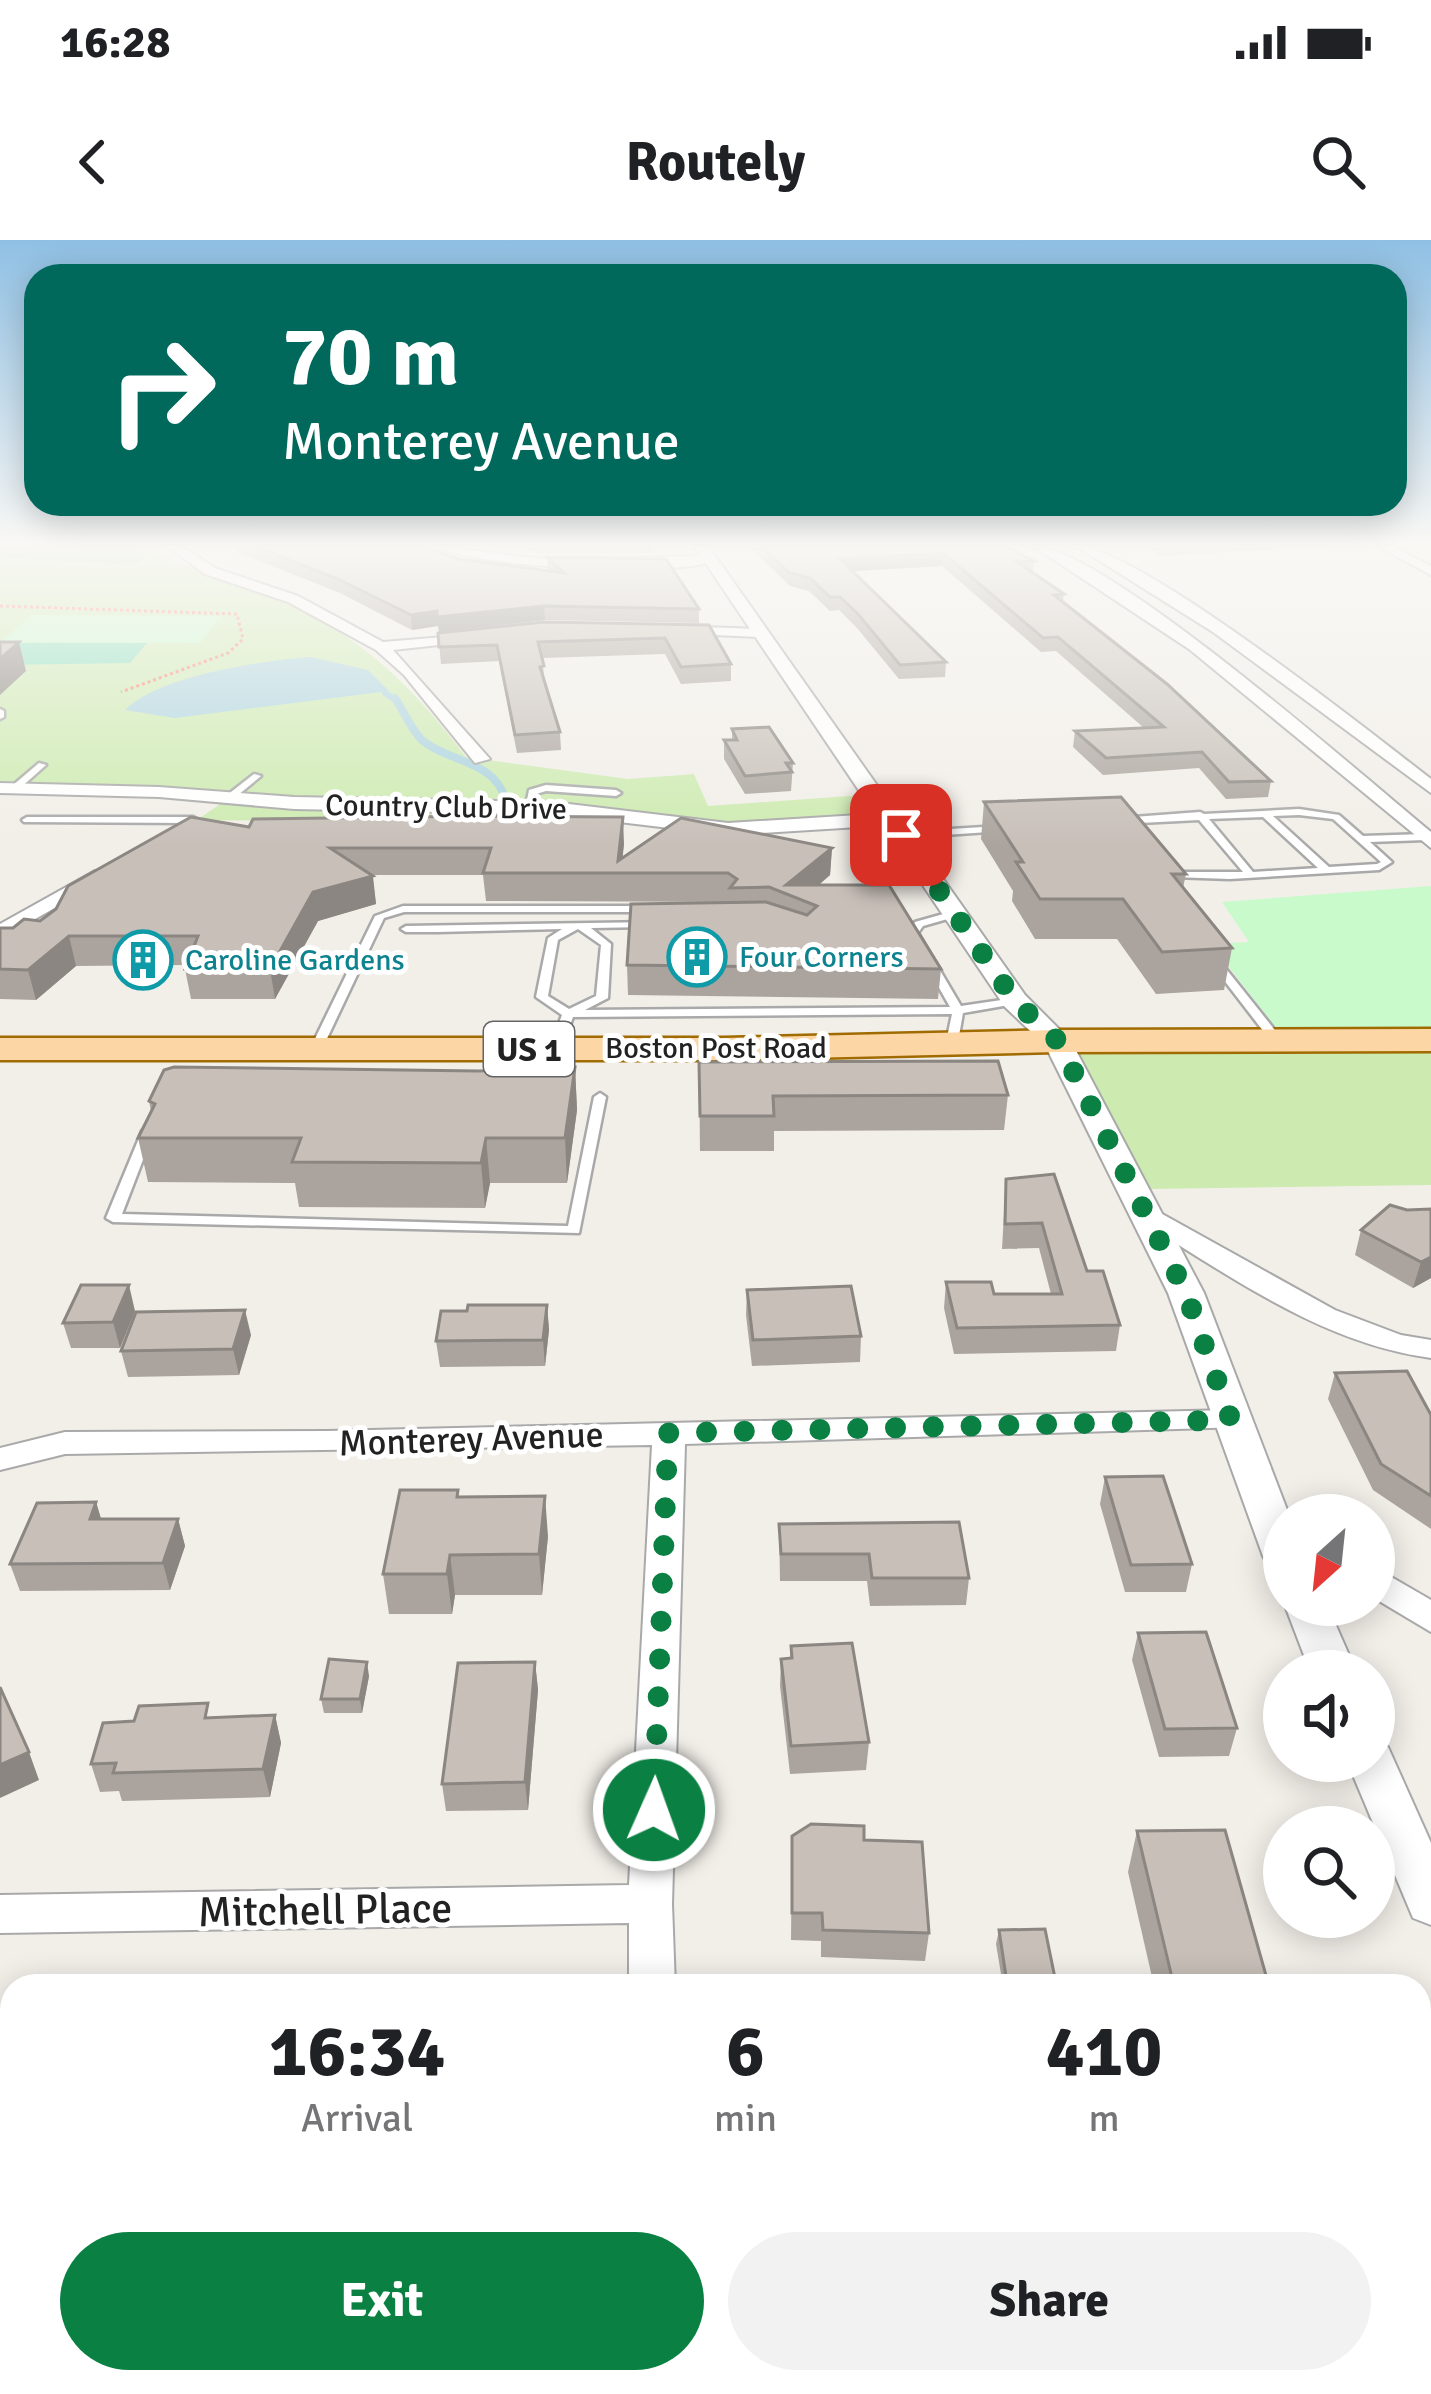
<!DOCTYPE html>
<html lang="en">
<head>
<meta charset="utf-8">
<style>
  body { margin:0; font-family:Signika,sans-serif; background:#f2f2f2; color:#202124; height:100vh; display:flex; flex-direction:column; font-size:45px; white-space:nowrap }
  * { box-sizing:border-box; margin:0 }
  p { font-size:39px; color:#757577 }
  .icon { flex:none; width:66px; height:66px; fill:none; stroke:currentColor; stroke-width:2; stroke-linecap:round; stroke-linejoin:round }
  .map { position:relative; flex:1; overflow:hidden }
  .panel { position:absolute; left:0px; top:1734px; width:1431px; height:420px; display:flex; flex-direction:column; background:#fff; border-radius:36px 36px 0 0; box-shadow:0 6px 30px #0003 }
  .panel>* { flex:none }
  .hud { position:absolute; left:24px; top:24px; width:1383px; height:252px; border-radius:36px; box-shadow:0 6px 30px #0003; background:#00695c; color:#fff; overflow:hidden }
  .needle { width:78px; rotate:207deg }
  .buttons { position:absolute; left:1263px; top:1254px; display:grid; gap:24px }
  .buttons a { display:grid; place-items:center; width:132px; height:132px; border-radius:50%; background:#fff; box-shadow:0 6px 30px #0003; font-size:60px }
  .pin { position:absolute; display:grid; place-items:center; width:102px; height:102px; color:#fff; margin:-51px; border-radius:24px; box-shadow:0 6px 18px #0006 }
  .me { position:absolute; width:132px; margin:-66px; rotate:2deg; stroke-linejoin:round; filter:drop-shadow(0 0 9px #0008) }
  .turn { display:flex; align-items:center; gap:42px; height:252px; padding:0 60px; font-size:54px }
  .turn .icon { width:156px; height:156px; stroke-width:2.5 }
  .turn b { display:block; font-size:84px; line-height:102px }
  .eta { display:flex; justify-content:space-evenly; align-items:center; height:204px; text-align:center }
  .eta b { font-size:72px; font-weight:700; line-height:84px }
  .action { display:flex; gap:24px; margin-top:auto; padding:24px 60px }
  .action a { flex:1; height:138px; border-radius:72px; background:#0b8043; color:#fff; font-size:48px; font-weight:700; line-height:138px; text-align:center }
  .action a+a { background:#f2f2f2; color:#202124 }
  .status { display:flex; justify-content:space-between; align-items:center; height:84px; padding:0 60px; background:#fff; direction:ltr }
  .status svg { height:33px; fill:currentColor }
  header { display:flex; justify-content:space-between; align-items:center; height:156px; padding:0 60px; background:#fff; font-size:54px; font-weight:700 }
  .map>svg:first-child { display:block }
  .grass { fill:#cdebb0 }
  .forest { fill:#add19e }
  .park { fill:#c8facc }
  .pitch { fill:#88e0be }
  .water { fill:#aad3df }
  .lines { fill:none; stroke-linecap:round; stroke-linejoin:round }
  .stream-far1 { stroke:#aad3df; stroke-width:6 }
  .stream { stroke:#aad3df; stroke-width:8 }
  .service-casing { stroke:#a9a9a9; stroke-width:5 }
  .minor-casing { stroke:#a9a9a9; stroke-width:4 }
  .tertiary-casing { stroke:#a9a9a9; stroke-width:4 }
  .primary-casing { stroke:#a06b00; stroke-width:5 }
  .path { stroke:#fa8072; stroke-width:3; stroke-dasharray:3 3; stroke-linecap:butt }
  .service { fill:#fff; fill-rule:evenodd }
  .minor { fill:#fff; fill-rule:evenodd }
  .tertiary { fill:#fff; fill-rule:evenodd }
  .primary { fill:#fcd6a4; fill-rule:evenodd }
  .wall { fill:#aba49e }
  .shaded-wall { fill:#8b8681 }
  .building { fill:#c7bfb8; stroke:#8b8681; stroke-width:3 }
  .route { stroke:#0b8043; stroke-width:21; stroke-dasharray:0 37.8 }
  .labels { text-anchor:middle; stroke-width:10; stroke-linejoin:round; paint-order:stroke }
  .far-street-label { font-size:30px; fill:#222; stroke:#fff }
  .far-culture-label { font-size:30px; fill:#0d838f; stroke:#fff; text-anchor:start }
  .shield { fill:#fff; stroke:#646464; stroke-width:3 }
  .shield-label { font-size:33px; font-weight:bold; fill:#222 }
  .street-label { font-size:36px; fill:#222; stroke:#fff }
  .near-street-label { font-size:42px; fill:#222; stroke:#fff }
</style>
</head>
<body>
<div class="status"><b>16:28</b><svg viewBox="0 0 49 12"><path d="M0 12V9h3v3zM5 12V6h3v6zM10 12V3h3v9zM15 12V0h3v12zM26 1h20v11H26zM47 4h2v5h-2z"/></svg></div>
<header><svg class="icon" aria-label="back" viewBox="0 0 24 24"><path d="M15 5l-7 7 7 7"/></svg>Routely<svg class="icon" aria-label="search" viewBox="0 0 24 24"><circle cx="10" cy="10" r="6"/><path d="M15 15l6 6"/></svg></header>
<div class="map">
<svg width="1431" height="2154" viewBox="0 0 1431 2154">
  <rect width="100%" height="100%" fill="#f2efe9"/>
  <g class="grass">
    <path d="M0,306H159V315C199,332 242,343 282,361C363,397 413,447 466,517L628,539L694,534L708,566L877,554L899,586L686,594L636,584L197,580L232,556L0,546Z"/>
    <path d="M1431,796V945L1147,949L1057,801Z"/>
  </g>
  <path class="forest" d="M0,306H141L145,319L133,325L0,317Z"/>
  <g class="park">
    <path d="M32,375L222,376L200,403L0,402Z"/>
    <path d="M1431,646V796L1283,797L1211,704L1249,702L1222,662Z"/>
  </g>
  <path class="pitch" d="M147,403L130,423L0,425L1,403Z"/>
  <path class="water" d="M310,417L368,430L389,451L175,478L125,470C159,435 261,421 310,417Z"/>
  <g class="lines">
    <path class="stream-far1" d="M385,453L397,461"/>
    <path class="stream" d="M395,458C403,470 411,489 421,499C446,522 495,520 505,559"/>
    <defs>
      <g id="service">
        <path d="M0,469L4,471V477L0,479Z"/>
        <path d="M39,523L46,525L18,550H12V546Z"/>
        <path d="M254,534L261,536L232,560H226V556Z"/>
        <path d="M546,545L616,550L621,553L616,556L546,551L536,554L531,570H525L529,550Z"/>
        <path d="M1299,569L1339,575L1363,596L1425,594L1430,597L1425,600L1370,602L1392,622L1379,630L1230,639L1172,637L1167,634L1168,632H1243L1199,580L1120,584L1115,581L1120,578L1200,572L1204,574ZM1299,575L1333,579L1381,622L1377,624L1329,627L1273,576ZM1263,577L1318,628L1253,632L1209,579Z"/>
        <path d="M27,577H193L198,580L193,583L24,582L22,580Z"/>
        <path d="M1000,586L1005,589L1003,591L901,598L896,595L901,592Z"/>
        <path d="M403,666H647L652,669L647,672H404L384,678L322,809L320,812H312L310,809L375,676Z"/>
        <path d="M954,671L959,674L958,676L923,686L918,693L961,766L1015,758L1021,761L1015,764L963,773L957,807L951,811L945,807L952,774L573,777L561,809L555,813L549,809L562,775L536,757L548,698L562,689L437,692H406L401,689L406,686L655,682V686L651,687L591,688L611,704L608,758L585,770L950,767L908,693L915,682ZM578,689L601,705L596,756L569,769L548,756L558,700Z"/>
        <path d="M1215,719L1219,720L1282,799V805H1274L1210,722Z"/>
        <path d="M600,853L606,857L579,993L113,982L106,978L142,891L148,887L154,891L122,974L568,986L594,857Z"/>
      </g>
      <g id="minor">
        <path d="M167,306H181L215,328L298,356L383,402L481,394L476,401L393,410L490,519L475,523L404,435L376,410L288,362L205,334Z"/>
        <path d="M437,306L543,319L710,316L716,320C679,338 475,328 437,306Z"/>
        <path d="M1033,306C1103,306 1365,538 1431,592V608L1189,409Z"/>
        <path d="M1076,306C1136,306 1373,494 1431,539V553L1213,392Z"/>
        <path d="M1377,306H1392L1431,326V335Z"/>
        <path d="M674,386L759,389L766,393L759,397L669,393Z"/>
        <path d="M0,543L159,547L294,557L552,562L728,583L891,573L900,579L891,585L728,595L552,574L294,569L159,557L0,553Z"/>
        <path d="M95,631L105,637L102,641L0,699V684Z"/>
        <path d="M1146,965L1335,1070L1401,1095L1431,1100V1118C1320,1103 1230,1035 1136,979L1132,973L1136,967Z"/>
        <path d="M1231,1170L1242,1173L1247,1180L1242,1187L685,1204L672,1664L675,1746H629V1683L0,1693V1655L629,1645L652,1205L65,1214L0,1230V1208L65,1192L327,1191Z"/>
        <path d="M1374,1327L1431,1360V1392L1374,1358Z"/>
        <rect x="634" y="2142" width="54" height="12"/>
      </g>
      <g id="tertiary">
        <path d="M694,306H708L1025,755L1071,801L1204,1053L1289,1275H1284V1331L1269,1327L1263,1316L1168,1053L1045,805L1005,767Z"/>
        <path d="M1284,1363L1327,1365L1356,1431H1310Z"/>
        <path d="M1374,1503L1388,1507L1431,1603V1685L1413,1678L1347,1521H1374Z"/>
      </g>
      <path id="primary" d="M1431,789V811L1057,812L725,820H0V798H725L1057,790Z"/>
    </defs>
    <use href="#service" class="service-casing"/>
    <use href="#minor" class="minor-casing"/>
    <use href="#tertiary" class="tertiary-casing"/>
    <use href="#primary" class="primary-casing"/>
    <path class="path" d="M0,366L237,374L243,399L228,413L121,452"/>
    <use href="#service" class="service"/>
    <use href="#minor" class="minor"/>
    <use href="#tertiary" class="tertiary"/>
    <use href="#primary" class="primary"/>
  </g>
  <g class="wall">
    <path d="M236,306H422L459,319L548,330L547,317L699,369V383L545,380L439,392L438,386L412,390L340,353L237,312Z"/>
    <path d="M525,306H653L654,313H532Z"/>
    <path d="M748,306H1005L1034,321L1033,333L1064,354L1063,362L1167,444L1271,541L1268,557L1226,559L1199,528L1103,535L1073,507L1075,491L1144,488L1056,411L1041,412L942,326L852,331L946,422L945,437L899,439L857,388L839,370L830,371L809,351L790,346Z"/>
    <path d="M1143,306H1331L1162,316Z"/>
    <path d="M709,385L731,424V441L681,444L665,414L542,418L545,443L560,492L561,510L517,513L499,421L441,424L438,393Z"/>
    <path d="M732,489L793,523L791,551L745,554L724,519V500H732Z"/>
    <path d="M984,562L1186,634L1183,648L1232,708L1224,750L1156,754L1117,699H1035L1012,661L1013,651L981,599Z"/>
    <path d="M249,587L624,604L622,618L832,608L830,635L819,645L941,729L938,759L628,755L627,725L729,662L486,661L483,635H372L376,664L318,681L275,759H191L185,729L187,725L76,726L36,760L0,759V688H13L40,681Z"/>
    <path d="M699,822L1008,855L1004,890L774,891V911H700Z"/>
    <path d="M575,827L577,870L567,943H490L485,968L299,967L295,943L148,942L138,898L151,871L149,861L479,831Z"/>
    <path d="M1006,939L1087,1031L1120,1085L1116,1111L954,1114L944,1068L946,1042L994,1054H1051L1039,1008L1002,1009Z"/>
    <path d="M1390,965L1431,1038L1413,1048L1355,1015L1361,990Z"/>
    <path d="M747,1050L861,1096L860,1122L752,1126L746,1075Z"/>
    <path d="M547,1065L549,1090L545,1126L440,1127L436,1101L467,1071Z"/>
    <path d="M135,1071L120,1108H71L63,1083Z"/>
    <path d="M251,1095L239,1135L128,1137L121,1111Z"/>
    <path d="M1335,1133L1431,1175V1289L1373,1250L1328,1159Z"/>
    <path d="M1105,1237L1192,1324L1186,1352H1125L1100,1264Z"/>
    <path d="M458,1257L548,1296L542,1355H455L452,1374H389L383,1334Z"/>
    <path d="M96,1262L101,1279H178L185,1306L170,1350L20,1351L10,1324Z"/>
    <path d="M779,1284L969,1338L966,1365L870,1366L867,1341H780Z"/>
    <path d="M1138,1393L1237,1488L1229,1516L1159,1517L1132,1420Z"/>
    <path d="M791,1406L869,1502L866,1530L790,1534L780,1446L781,1419L790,1418Z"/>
    <path d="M535,1422L538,1450L528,1570L446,1571L442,1544Z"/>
    <path d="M369,1436L362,1473H324L321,1459Z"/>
    <path d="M275,1475L281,1503L270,1557L122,1561L119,1551L100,1552L91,1524L212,1477Z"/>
    <path d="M1137,1591L1269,1746H1154L1128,1632Z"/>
    <path d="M792,1596L864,1600L929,1693L925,1721L821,1717V1701L791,1700Z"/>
    <path d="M999,1690L1056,1743L1055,1746H1003L996,1704Z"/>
  </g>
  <g class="shaded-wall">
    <path d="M943,313L942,326L839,332L840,319Z"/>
    <path d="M544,366L545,380L439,392L438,386L412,390L411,375L437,371Z"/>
    <path d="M19,402L26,431L0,455V419Z"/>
    <path d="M623,577L624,604L621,633L618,621Z"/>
    <path d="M832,608L830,635L801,660L786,645Z"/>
    <path d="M373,636L376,664L318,681L275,759L270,729L313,652Z"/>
    <path d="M69,696L76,726L36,760L28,730Z"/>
    <path d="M575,827L577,870L567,943L565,898Z"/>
    <path d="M486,898L490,943L485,968L481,923Z"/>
    <path d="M1431,1017V1038L1413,1048L1421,1022Z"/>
    <path d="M129,1045L135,1071L120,1108L113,1082Z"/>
    <path d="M547,1065L549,1090L545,1126L543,1100Z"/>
    <path d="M245,1070L251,1095L239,1135L233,1109Z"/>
    <path d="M545,1256L548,1296L542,1355L539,1314Z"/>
    <path d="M96,1262L104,1289L90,1279Z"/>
    <path d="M178,1279L185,1306L170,1350L163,1323Z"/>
    <path d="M450,1315L455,1355L452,1374L447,1334Z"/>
    <path d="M367,1422L369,1436L362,1473L360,1459Z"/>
    <path d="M535,1422L538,1450L528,1570L525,1542Z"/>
    <path d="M275,1475L281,1503L270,1557L263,1529Z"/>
    <path d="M29,1512L39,1540L0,1558V1525Z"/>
    <path d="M12,1968V2001L1,2034L0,2003Z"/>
    <path d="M430,2142H441L440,2154H430Z"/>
  </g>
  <g class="building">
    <path d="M254,306H422L459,319L564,333L547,317L666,319L699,369L544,366L437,377V371L411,375L338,339Z"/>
    <path d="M760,306H1005L1034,321L1017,322L1064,354L1054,355L1167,444L1271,541L1229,542L1202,512L1106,518L1075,491L1164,487L1058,397L1043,398L943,313L840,319L946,422L900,425L858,374L840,357H830L810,338L790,333Z"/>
    <path d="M544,382L709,385L731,424L681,427L665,398L538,402L544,426L540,427L560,492L515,495L497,405L439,407L438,393Z"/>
    <path d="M0,402H19L0,419Z"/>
    <path d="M769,487L793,523H786L792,532L745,536L724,500H737L732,489Z"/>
    <path d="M1121,557L1186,634H1172L1232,708L1162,712L1123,659H1040L1016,622H1023L984,562Z"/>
    <path d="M481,576L623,577L618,621L681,578L832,608L786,645H889L941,729L627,725L631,664L766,662L807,675L817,666L769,647L730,648L737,639L728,633H483L491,608H330L373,636L313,652L270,729H185L198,696H69L28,730L0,729V688H13L24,679L40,681L56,669L68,646L191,577L249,587L253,579Z"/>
    <path d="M998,821L1008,855L773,856L774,876H700L699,822Z"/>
    <path d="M174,827L479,831L575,827L565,898H486L481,923L292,922L301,898H138L155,864L149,861L164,830Z"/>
    <path d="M1054,934L1087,1031H1103L1120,1085L957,1088L946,1042H991L994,1054H1062L1042,983L1005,984L1006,939Z"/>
    <path d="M1390,965L1407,970L1431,969V1017L1421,1022L1361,990Z"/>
    <path d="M81,1045H129L113,1082L63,1083Z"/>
    <path d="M851,1046L861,1096L753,1100L747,1050Z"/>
    <path d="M468,1065H547L543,1100L436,1101L441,1071H467Z"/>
    <path d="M245,1070L233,1109L121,1111L136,1072Z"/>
    <path d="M1407,1131L1431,1175V1256L1381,1224L1335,1133Z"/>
    <path d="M1163,1236L1192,1324L1131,1325L1105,1237Z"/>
    <path d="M400,1250H458L457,1257L545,1256L539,1314L450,1315L447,1334H383Z"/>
    <path d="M96,1262L90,1279H178L163,1323L10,1324L37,1263Z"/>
    <path d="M959,1282L969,1338H872L869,1314H781L779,1284Z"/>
    <path d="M1206,1392L1237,1488L1165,1489L1138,1393Z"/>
    <path d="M852,1403L869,1502L791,1506L781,1419L792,1418L791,1406Z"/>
    <path d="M329,1419L367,1422L360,1459H321Z"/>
    <path d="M535,1422L525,1542L442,1544L458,1423Z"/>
    <path d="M0,1447L29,1512L0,1525Z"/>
    <path d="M208,1463L205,1478L275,1475L263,1529L113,1533L116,1523L91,1524L103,1483L134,1481L139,1466Z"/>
    <path d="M811,1584L864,1586V1600L922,1602L929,1693L823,1690L822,1673H792V1596Z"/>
    <path d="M1225,1590L1269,1746H1174L1137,1591Z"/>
    <path d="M1045,1689L1056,1743H1007L999,1690Z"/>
    <path d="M0,1958L12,1959V1968L0,2003Z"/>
    <path d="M330,2142H430V2154H328Z"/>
    <path d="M67,2143L64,2154H0V2144Z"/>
  </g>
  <linearGradient id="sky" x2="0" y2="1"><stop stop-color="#8fc0e4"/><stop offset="0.5" stop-color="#f9f8f5"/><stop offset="1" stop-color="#f9f8f5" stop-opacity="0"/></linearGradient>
  <rect width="1431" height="607" fill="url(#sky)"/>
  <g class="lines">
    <path class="route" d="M654,1570L668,1193L1231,1180L1186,1053L1058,801L1015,761L901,595"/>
  </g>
  <defs>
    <symbol id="building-ring" viewBox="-11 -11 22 22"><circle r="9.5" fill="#fff" stroke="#0f9aa8" stroke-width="1.5"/><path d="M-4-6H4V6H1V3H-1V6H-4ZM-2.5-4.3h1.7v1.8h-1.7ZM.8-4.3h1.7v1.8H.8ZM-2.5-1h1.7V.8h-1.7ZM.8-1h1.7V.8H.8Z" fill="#0f9aa8"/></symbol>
  </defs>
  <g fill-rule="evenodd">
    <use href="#building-ring" x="664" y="684" width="66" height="66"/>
    <use href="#building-ring" x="110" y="687" width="66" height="66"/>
  </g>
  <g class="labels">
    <g class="far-street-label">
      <text transform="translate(446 567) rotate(1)" y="10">Country Club Drive</text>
      <text x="716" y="818">Boston Post Road</text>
    </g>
    <g class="far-culture-label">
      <text x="739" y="727">Four Corners</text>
      <text x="185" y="730">Caroline Gardens</text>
    </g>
    <rect class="shield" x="484" y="782" width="90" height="54" rx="9"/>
    <g class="shield-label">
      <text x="529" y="821">US 1</text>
    </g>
    <g class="street-label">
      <text transform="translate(471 1198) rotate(-2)" y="13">Monterey Avenue</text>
    </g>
    <g class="near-street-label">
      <text transform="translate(325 1669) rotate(-1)" y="15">Mitchell Place</text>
    </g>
  </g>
</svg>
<div class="buttons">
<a><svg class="needle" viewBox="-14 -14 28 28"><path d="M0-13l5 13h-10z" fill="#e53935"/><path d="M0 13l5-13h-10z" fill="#757577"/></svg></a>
<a><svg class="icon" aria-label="sound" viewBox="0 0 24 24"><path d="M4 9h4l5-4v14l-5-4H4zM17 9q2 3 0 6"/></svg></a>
<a><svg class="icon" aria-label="search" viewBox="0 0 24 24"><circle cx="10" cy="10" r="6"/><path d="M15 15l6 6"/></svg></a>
</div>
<div class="pin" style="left:901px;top:595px;background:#d93025"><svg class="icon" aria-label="arrive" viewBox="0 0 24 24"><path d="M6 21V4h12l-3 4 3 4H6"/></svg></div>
<svg class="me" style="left:654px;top:1570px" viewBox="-20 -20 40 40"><circle r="17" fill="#0b8043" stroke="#fff" stroke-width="3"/><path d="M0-11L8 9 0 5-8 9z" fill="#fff"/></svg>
<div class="hud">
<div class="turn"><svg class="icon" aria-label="right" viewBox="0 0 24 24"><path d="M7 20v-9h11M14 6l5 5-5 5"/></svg><div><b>70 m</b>Monterey Avenue</div></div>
</div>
<section class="panel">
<div class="eta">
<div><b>16:34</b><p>Arrival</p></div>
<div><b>6</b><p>min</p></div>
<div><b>410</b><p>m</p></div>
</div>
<div class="action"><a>Exit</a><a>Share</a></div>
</section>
</div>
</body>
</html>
